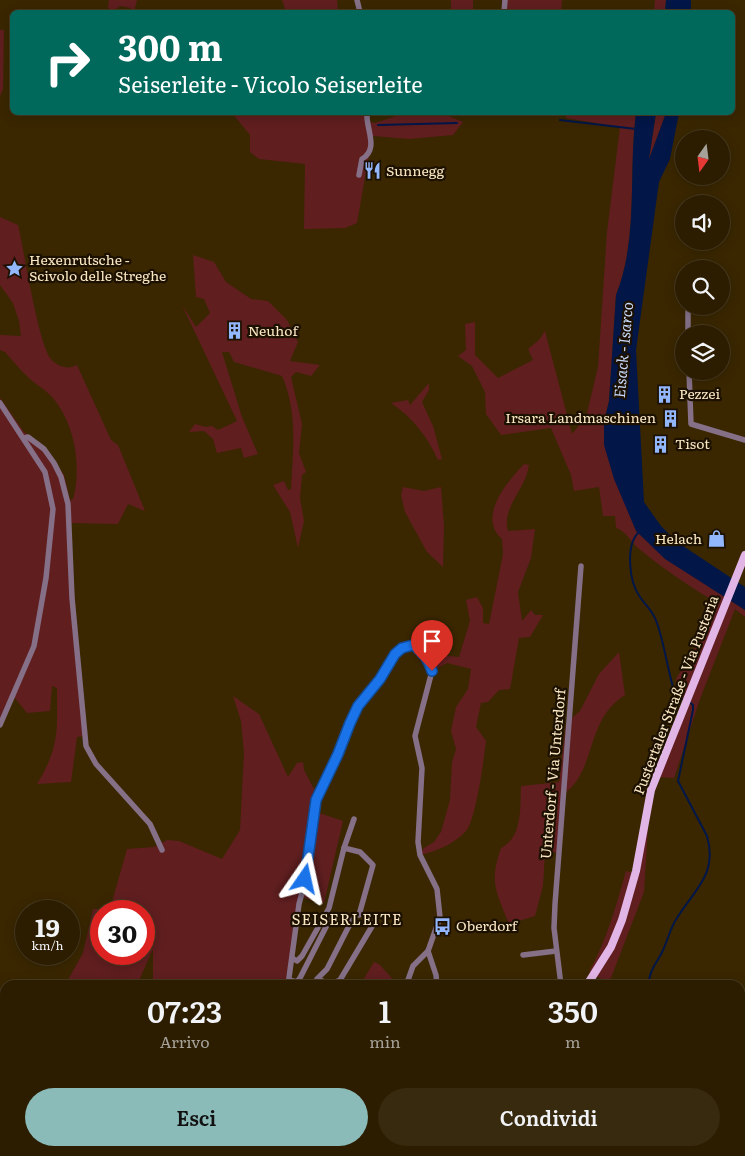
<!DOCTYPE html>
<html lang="it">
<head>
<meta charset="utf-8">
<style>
  body { margin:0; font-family:Literata,serif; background:#382a0f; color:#f1f3f6; height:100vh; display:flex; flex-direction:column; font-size:19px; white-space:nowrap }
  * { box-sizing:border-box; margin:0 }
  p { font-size:16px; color:#a6a299 }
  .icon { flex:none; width:28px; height:28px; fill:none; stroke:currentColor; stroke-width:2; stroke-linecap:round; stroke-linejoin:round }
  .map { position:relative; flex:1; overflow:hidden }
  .panel { position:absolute; left:0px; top:980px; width:745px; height:176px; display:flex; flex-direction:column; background:#2c1d00; border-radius:15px 15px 0 0; box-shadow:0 2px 12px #0003,0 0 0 1px #483b22 }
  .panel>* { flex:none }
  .hud { position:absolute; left:10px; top:10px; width:725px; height:105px; border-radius:8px; box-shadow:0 2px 12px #0003,0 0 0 1px #483b22; background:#00695c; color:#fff; overflow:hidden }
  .needle { width:32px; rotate:194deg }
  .controls { position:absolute; left:675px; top:130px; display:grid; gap:10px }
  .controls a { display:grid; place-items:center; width:55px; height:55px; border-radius:50%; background:#2c1d00; box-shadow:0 2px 12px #0003,0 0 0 1px #483b22; font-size:25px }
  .speed { position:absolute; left:15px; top:900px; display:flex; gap:10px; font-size:25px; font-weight:700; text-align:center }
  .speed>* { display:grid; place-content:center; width:65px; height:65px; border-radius:50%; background:#2c1d00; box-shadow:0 2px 12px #0003,0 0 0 1px #483b22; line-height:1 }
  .speed small { font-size:12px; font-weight:400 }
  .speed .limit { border:8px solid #d22; background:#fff; color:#111 }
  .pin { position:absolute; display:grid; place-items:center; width:42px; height:42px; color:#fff; margin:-51px -21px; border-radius:50% 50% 50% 0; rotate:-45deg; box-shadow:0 0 5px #0007 }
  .pin .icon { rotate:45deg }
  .me { position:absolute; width:55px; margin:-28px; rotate:11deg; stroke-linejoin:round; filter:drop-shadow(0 0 4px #0008) }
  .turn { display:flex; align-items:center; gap:18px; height:105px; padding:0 25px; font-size:22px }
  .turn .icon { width:65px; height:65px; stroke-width:2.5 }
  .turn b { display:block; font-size:35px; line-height:42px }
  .eta { display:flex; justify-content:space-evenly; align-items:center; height:85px; text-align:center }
  .eta b { font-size:30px; font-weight:600; line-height:35px }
  .button { display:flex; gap:10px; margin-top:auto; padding:10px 25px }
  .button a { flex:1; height:58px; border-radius:30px; background:#8bbbb9; color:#111; font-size:20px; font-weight:600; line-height:58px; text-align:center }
  .button a+a { background:#382a0f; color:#f1f3f6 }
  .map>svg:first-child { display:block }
  .green { fill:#601e1f; fill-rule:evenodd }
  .water { fill:#021648 }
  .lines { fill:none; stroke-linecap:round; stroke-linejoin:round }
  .stream { stroke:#021648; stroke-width:2 }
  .minor { stroke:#857088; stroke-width:5.5 }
  .major { stroke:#e1b5e6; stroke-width:8 }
  .route-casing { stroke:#114b97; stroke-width:12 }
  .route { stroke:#1a73e8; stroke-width:9 }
  .labels { text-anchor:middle; stroke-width:4.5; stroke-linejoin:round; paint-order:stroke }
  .poi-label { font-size:14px; fill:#fae7c3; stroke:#1c1100; text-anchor:start }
  .street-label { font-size:14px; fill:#fae7c3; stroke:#1c1100 }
  .water-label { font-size:15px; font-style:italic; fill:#c8dafc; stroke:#1c1100 }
  .neighbourhood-label { font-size:15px; letter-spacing:1px; fill:#fae7c3; stroke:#1c1100 }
</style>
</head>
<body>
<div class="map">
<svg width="745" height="1156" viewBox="0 0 745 1156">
  <rect width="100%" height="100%" fill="#3a2700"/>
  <g class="green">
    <path d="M109,0H137L134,12H130L131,8L120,6L114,11L108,8Z"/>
    <path d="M282,0H337L338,12H286Z"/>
    <rect x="451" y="0" width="22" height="12"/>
    <path d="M505,0H562L561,12H504Z"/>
    <path d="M655,0H666L665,12H654Z"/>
    <path d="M0,30H4L3,89L0,96Z"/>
    <path d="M439,112L463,122L453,135L409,139L373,136V145L368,160L357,223L345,228L304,229L305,164L259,159L250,152V135L232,113H370L369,122L375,123L405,113Z"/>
    <path d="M566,113H636C628,173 639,237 616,295L609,401L604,422L636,531L696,578L745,610V617L735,609L700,699L674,778L658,777L685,701L675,694L676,679L699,641L712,600C686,584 662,568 638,548C631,542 625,530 616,528L615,516H603L599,487L574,491L571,475L551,428L501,435L486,414L485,392L472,366L458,356L466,350L465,324L475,322V355L498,378L533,360L528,349L539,340L545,331L572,434L586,417L598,367L607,232L620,127L566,118Z"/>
    <path d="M656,113H666L648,163Z"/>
    <path d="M0,217L18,225C24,249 38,344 51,359C58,367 68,370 77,365L111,440L118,445L145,511L128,504L118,524L70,523L84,736L77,737L71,782L37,784C60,746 57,731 57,688L52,686L50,711L27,713L14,697L0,725V398L24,432L46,448L64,475L70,500L73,499C82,467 75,423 52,397C45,389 36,385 29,378C20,370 13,361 5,352L0,350V335L21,336L19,321L13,303L0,285Z"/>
    <path d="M193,255L214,262L226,282L251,299L268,301L287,320L298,342L290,361L320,365L311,376L296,372L291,377L302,424L299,453L306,472L302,475L300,498L304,521L298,548L290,512L273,485L284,481L288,490L291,489C293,450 298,413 282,376L234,362L229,352H222L242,417L258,454L244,458L241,448L217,453L213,439L204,431L189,432L195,424L206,427L212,426L218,430L237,421L182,305L196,327L210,313L204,299L196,297Z"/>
    <path d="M429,383V390L422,402L433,426L442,459L438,460C427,436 413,418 391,403L408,400L410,405Z"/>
    <path d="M524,464L529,465C526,489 501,508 508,531L535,529L531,558L518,592L522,621L531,610L535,615H543L530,637L519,638L510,689L499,690L488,702L481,703L476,727L486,741C484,758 476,820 466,831C453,845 436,851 418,856L424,848L434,842L441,832L450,800L452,762L456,749L451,731L456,707L468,689L471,669L447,663L432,671L429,663L436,655L459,657L470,621L466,600L477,597L483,608V623L489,624L503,554L502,539C477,517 507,482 524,464Z"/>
    <path d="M403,487L424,491L441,487L444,526L443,567L427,552L405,512L401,495Z"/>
    <path d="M619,652L625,695C585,720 597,769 565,793L561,853L545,852L543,886L535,916L509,924C496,891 489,883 501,848C523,837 520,807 521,786L559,782L566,723L580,711L599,674Z"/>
    <path d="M233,696L259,714L288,777L297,763L303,762L304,770L314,789L320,791L313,811L343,821L324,903L301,897L288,985H153V949L137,985H65L83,953L93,909H110L127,849L154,847L167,840L179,841L222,859L240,830L244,753L241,721ZM101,911H144V954H101Z"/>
    <path d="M646,828H648L644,892L609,983L640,985H609V983L589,972C607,939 616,906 626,871L638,874Z"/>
    <path d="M374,962L379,964L397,984L360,985Z"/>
    <path d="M0,1103L5,1104V1144L0,1139Z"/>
    <path d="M22,1151H100L97,1156H20Z"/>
  </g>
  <g class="water">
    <path d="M666,0H691V12H665Z"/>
    <path d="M636,113H656L649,159L666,113H679L670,159L659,182L636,350L644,502L661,526L677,542L745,587V610L665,559L636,531L614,479L604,445V422L609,401L616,295C639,237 628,173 636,113Z"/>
  </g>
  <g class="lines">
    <g class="stream">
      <path d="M560,120L636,129"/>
      <path d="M378,125L457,123"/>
      <path d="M639,532C625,545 629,582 640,597C646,606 653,611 657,623C664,643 667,666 673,687L677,695L682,699"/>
      <path d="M649,985C648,971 658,962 663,950C668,940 670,928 677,918C695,889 718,874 707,836L678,781L693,710V705L689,702"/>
      <path d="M549,1156L558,1151"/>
    </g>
    <g class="minor">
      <path d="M357,0L360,12"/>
      <path d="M504,12L505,0"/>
      <path d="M359,175L362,159C380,148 365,128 367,112"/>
      <path d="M688,306V334"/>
      <path d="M689,371L691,424L745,440"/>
      <path d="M0,403L45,472L53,509L46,578L34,646L0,725"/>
      <path d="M24,438L28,437L44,449L54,463L61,477L68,504L72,598L86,746L96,764L150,824L162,850"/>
      <path d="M344,848L354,819"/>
      <path d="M352,920L327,969L317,979L331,984L340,980L374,923"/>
      <path d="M523,955L556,951"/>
      <path d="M292,958L297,961L302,956L329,908L344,848L360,852L373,865L359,915"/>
      <path d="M289,980L297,982L300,978L330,919"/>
      <path d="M288,985L299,904L309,867L313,811L316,800L358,706L380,679L395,654L408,645C420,646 428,661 432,671L415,736L422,768L418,842L420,855L437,889L440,917L428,951L436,975L437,985"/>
      <path d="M402,985L408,980L413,966L428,951"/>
      <path d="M561,985L554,928L555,904L581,566"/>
      <path d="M340,1151L341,1156"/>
      <path d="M440,1151L441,1156"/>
      <path d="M518,1151L519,1156"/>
      <path d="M634,1151L636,1156"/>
      <path d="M463,1156L464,1151"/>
      <path d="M539,1156L548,1151"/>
    </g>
    <g class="major">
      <path d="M587,985L611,947L622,920L636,871L651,790L745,555"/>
      <path d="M492,1156L494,1151"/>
    </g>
  </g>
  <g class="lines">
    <defs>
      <path id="route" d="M305,879L316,800L338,754L350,723L358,706L380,679L395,654L402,648L413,645C422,651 429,661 432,671"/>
    </defs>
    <use href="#route" class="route-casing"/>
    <use href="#route" class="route"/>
  </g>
  <defs>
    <symbol id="restaurant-bare" viewBox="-9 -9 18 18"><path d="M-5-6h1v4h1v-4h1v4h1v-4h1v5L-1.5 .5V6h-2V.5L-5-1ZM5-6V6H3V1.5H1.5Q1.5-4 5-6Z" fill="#93b7fd" stroke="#1c1100" stroke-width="2.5" paint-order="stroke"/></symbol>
    <symbol id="sight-bare" viewBox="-9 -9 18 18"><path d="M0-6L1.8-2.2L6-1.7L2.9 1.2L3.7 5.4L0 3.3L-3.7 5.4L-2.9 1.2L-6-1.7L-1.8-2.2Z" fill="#93b7fd" stroke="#1c1100" stroke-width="2.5" paint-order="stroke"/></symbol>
    <symbol id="building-bare" viewBox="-9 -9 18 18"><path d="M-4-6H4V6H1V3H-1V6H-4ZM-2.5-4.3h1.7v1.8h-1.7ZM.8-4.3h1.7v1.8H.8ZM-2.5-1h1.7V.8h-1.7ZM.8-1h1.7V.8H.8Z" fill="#93b7fd" stroke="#1c1100" stroke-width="2.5" paint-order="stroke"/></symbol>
    <symbol id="shop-bare" viewBox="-9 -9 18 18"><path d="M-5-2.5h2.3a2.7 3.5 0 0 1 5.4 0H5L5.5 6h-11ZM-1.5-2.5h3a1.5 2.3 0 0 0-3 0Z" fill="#93b7fd" stroke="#1c1100" stroke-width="2.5" paint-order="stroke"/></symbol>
    <symbol id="bus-bare" viewBox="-9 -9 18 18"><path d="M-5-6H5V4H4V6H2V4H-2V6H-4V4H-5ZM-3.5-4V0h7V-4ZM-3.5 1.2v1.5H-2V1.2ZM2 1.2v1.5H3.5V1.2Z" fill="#93b7fd" stroke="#1c1100" stroke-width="2.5" paint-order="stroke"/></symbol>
  </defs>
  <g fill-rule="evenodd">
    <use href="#restaurant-bare" x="360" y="158" width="25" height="25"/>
    <use href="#sight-bare" x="2" y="256" width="25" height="25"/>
    <use href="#building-bare" x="222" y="318" width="25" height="25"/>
    <use href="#building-bare" x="652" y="382" width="25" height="25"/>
    <use href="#building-bare" x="658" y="406" width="25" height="25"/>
    <use href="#building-bare" x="648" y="432" width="25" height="25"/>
    <use href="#shop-bare" x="704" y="526" width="25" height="25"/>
    <use href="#bus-bare" x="430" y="914" width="25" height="25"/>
  </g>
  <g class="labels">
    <g class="poi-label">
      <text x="386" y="176">Sunnegg</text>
      <text x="29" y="265">Hexenrutsche -<tspan x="29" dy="16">Scivolo delle Streghe</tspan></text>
      <text x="248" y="336">Neuhof</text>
      <text x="679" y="399">Pezzei</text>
      <text x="656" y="423" text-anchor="end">Irsara Landmaschinen</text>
      <text x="675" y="449">Tisot</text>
      <text x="702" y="544" text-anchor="end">Helach</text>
      <text x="456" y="931">Oberdorf</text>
    </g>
    <g class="street-label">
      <text transform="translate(676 695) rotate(-69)" y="5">Pustertaler Straße - Via Pusteria</text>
      <text transform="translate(553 774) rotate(-85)" y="5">Unterdorf - Via Unterdorf</text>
    </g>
    <g class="water-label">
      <text transform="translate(624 350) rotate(-85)" y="5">Eisack - Isarco</text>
    </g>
    <g class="neighbourhood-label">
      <text x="347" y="925">SEISERLEITE</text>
    </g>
  </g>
</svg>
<div class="controls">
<a><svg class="needle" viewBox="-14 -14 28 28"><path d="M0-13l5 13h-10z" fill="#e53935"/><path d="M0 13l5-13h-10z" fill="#a6a299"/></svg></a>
<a><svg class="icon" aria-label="sound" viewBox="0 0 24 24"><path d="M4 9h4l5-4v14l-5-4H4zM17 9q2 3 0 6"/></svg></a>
<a><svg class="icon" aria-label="search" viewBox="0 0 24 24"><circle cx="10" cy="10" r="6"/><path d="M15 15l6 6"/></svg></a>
<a><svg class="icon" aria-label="layers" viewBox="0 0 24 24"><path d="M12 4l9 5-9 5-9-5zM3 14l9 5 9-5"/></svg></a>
</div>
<div class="speed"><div>19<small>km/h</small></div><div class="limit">30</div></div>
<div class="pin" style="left:432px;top:671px;background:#d93025"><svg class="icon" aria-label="arrive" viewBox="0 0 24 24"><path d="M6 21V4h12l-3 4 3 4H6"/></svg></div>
<svg class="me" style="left:305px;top:879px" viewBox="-20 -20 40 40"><path d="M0-17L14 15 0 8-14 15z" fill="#1a73e8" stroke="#fff" stroke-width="4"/></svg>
<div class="hud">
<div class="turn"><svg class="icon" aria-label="right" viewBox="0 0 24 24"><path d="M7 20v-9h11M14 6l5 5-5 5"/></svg><div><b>300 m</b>Seiserleite - Vicolo Seiserleite</div></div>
</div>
<section class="panel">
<div class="eta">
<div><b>07:23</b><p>Arrivo</p></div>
<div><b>1</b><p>min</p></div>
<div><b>350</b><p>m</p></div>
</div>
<div class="button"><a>Esci</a><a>Condividi</a></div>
</section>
</div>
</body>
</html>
